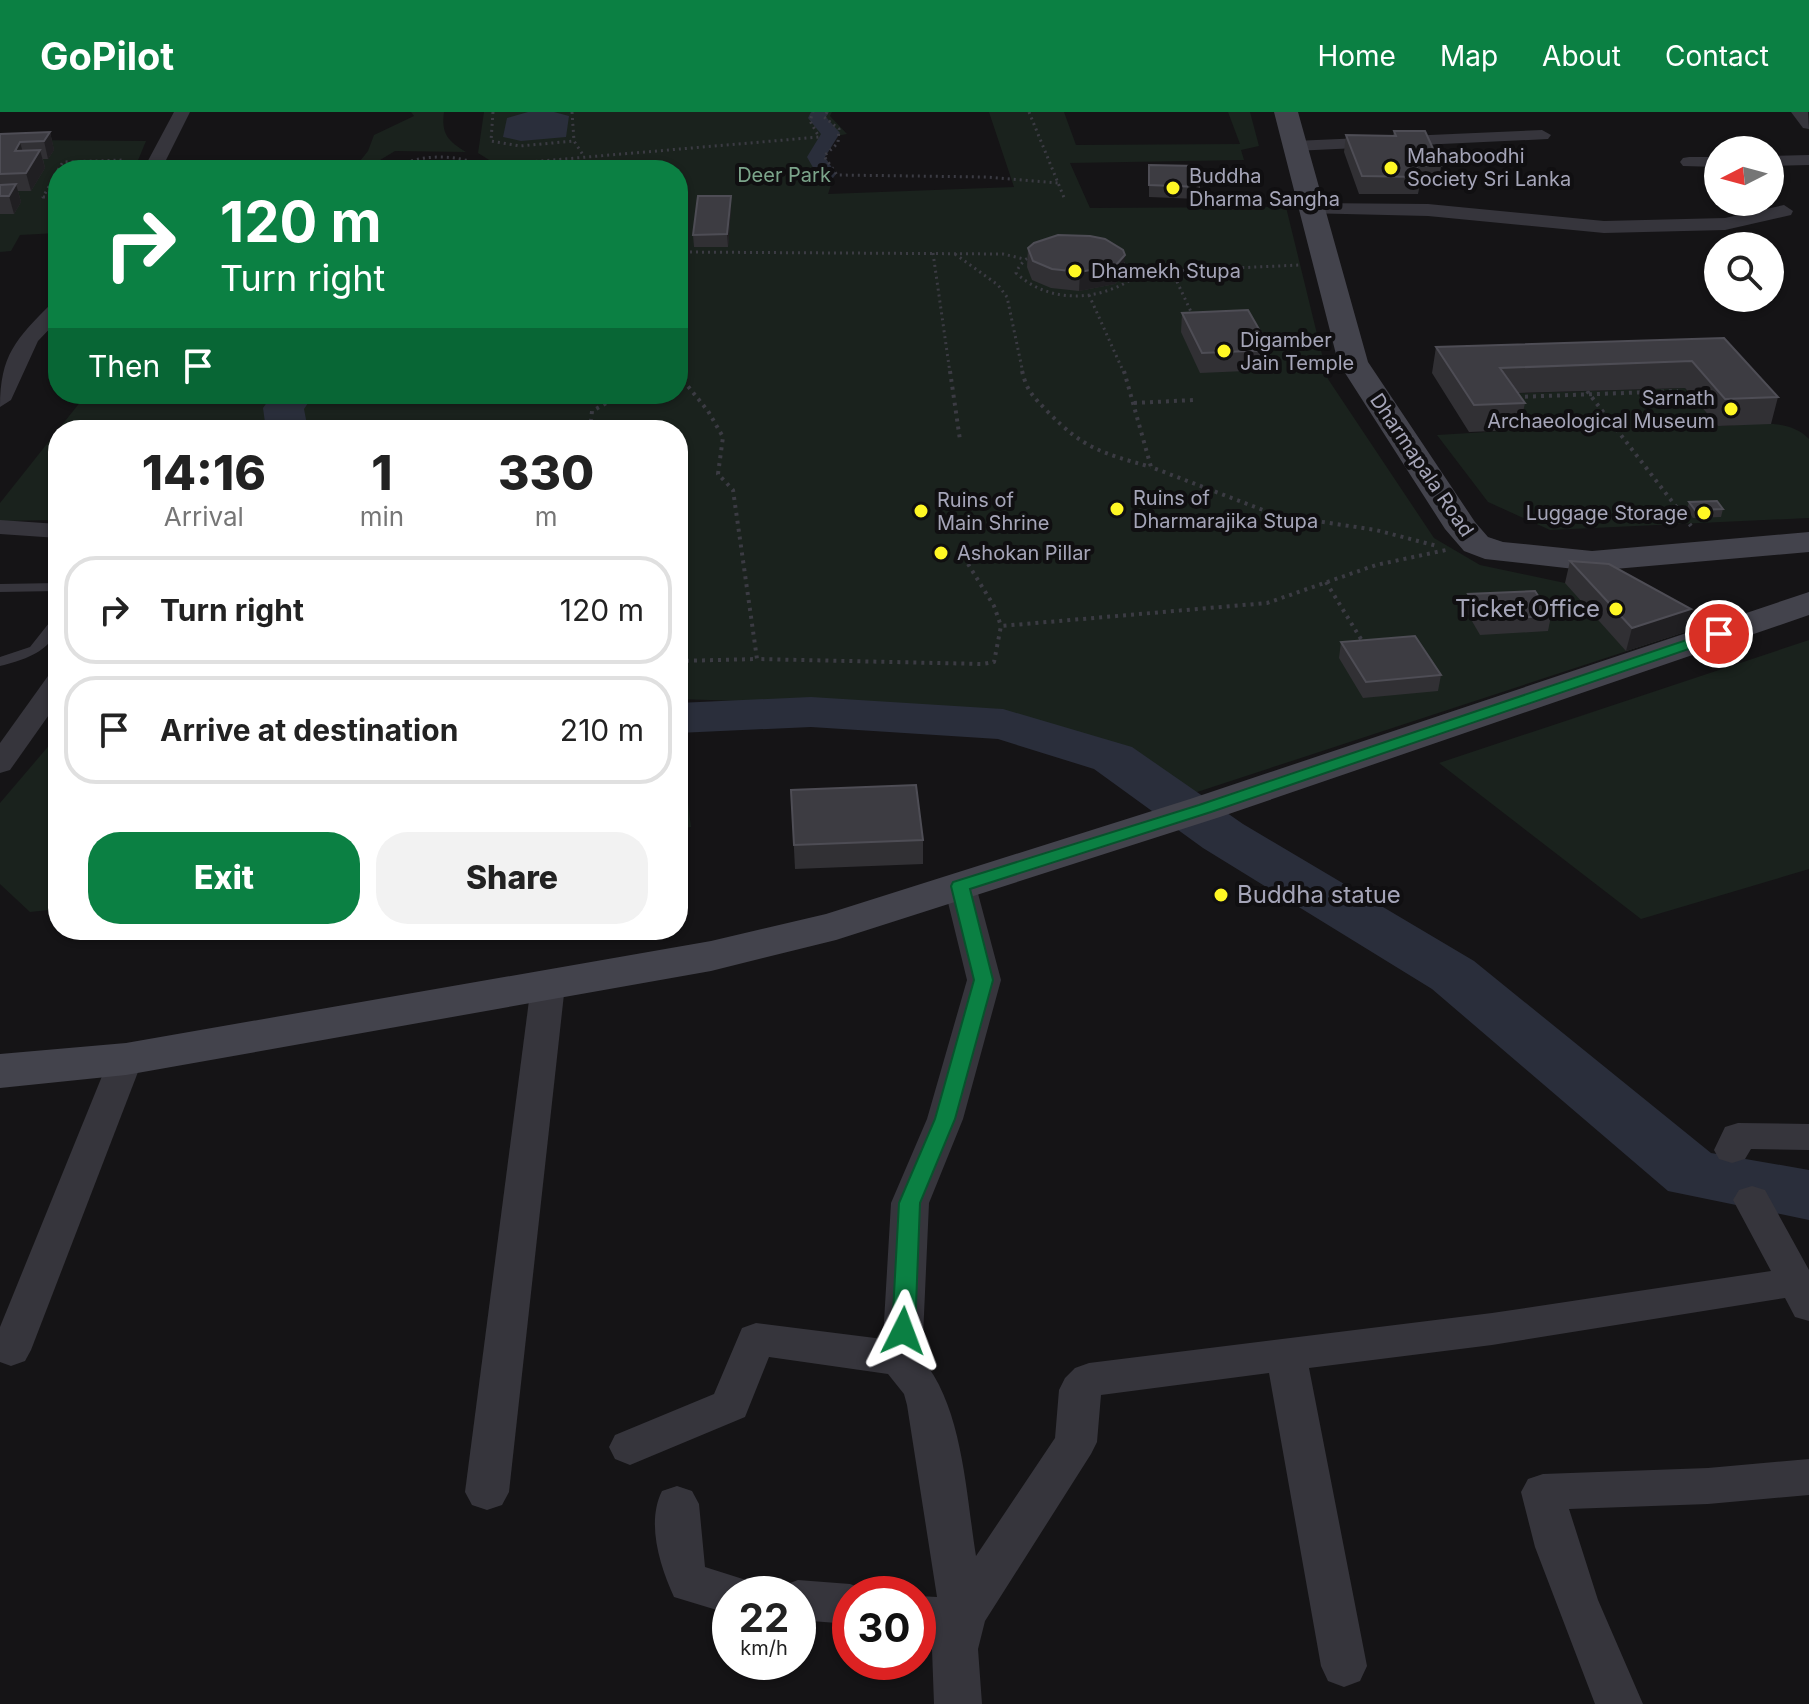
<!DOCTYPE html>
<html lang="en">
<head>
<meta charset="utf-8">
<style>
  body { margin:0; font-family:Inter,sans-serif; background:#f2f2f2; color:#222; height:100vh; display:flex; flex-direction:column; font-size:30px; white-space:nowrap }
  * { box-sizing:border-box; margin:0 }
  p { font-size:26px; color:#767676 }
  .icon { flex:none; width:44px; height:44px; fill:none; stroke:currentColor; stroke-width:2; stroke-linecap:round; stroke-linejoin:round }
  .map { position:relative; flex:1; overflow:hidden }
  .side { position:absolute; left:48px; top:308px; width:640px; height:520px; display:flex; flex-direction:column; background:#fff; border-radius:32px; box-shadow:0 2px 6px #0004 }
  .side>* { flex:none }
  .hud { position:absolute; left:48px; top:48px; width:640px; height:244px; border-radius:32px; box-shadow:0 2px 6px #0004; background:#0b8043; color:#fff; overflow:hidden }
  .needle { width:52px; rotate:264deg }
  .buttons { position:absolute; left:1704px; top:24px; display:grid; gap:16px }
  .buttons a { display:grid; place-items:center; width:80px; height:80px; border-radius:50%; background:#fff; box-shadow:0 2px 6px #0004; font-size:40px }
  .speed { position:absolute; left:712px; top:1464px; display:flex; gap:16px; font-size:40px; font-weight:700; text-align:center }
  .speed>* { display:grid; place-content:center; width:104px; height:104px; border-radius:50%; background:#fff; box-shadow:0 2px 6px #0004; line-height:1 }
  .speed small { font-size:20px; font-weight:400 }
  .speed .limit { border:12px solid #d22; background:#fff; color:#111 }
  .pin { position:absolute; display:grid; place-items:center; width:68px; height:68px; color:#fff; margin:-34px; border:4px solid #fff; border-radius:50%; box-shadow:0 2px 8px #0007 }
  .me { position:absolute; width:88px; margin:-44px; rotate:3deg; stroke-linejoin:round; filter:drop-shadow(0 0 6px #0008) }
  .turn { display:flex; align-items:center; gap:28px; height:168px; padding:0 40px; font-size:36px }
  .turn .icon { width:104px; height:104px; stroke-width:2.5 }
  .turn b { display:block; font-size:56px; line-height:68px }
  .then { display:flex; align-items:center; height:76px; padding:0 40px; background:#0003; gap:16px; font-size:30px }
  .eta { display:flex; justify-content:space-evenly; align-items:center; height:136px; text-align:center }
  .eta b { font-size:48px; font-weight:800; line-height:56px }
  .cta { display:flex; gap:16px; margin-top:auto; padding:16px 40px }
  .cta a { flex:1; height:92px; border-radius:32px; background:#0b8043; color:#fff; font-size:32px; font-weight:800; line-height:92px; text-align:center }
  .cta a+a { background:#f2f2f2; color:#222 }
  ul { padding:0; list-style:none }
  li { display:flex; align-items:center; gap:24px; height:108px; margin:0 16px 12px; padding:0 24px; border:4px solid #e0e0e0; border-radius:32px }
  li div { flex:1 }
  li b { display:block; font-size:30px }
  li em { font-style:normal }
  header { display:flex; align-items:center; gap:48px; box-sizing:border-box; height:112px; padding:0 40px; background:#0b8043; color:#fff }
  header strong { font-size:38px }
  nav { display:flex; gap:44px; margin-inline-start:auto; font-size:28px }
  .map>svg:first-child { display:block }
  .green { fill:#1a221d }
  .water { fill:#2a2e3b }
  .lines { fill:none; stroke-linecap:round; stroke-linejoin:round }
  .canal { fill:#2a2e3b; fill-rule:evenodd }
  .river { fill:#2a2e3b; fill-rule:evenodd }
  .path-far1 { stroke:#3b3b43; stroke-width:3; stroke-dasharray:2 4; stroke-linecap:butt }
  .path { stroke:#3b3b43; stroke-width:4; stroke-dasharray:3 5; stroke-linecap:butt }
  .lane { fill:#36353c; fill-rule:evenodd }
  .street { fill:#36353c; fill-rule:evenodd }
  .secondary { fill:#43434c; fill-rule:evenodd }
  .wall { fill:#313034 }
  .shaded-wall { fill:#201f22 }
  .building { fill:#3d3c42; stroke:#4e4d55; stroke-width:2 }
  .route { fill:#0b8043; stroke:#07532c; stroke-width:2 }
  .poi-dot { fill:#fff724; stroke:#100f11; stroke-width:3 }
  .labels { text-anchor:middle; stroke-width:8; stroke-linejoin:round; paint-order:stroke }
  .far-poi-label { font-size:20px; fill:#a5a5b8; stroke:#100f11; text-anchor:start }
  .far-park-label { font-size:20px; fill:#7ba48a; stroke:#100f11 }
  .far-street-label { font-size:20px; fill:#a5a5b8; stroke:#100f11 }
  .poi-label { font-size:24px; fill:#a5a5b8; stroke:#100f11; text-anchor:end }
</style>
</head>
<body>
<header>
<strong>GoPilot</strong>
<nav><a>Home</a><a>Map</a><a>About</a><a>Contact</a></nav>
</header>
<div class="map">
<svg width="1809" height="1592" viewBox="0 0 1809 1592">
  <rect width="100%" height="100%" fill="#151416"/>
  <g class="green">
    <path d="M411,0H444C441,22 448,29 466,40L395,39L375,51L374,58H353L368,39L374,23L414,4Z"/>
    <path d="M484,0H832L830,4L847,22L820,27L813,49L831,73L828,82L1014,75L989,0H1064L1076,33L1240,32L1228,0H1250L1259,34L1241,38L1244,48L1070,51L1090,96L1286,95L1328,267L1434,426L1480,453L1565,471H1633L1685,520L1185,684L1114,631L997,597L678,587V318H58L81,289L110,282H678V58H505L478,41Z"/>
    <path d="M0,27L20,28L146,29L134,58H58V121L20,123L11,139L0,140Z"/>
    <path d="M1685,276L1718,314C1747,313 1788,304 1809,327V406L1550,418L1488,390L1437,323L1519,318L1495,282Z"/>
    <path d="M58,318V408L0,409V391Z"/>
    <path d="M1809,528V757L1641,807L1439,651Z"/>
    <path d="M678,609L691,715L678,717Z"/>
    <path d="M58,623V797L30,800L0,772V691Z"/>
  </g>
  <path class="water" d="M528,0H554L569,4L566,25L521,29L503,25L507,6Z"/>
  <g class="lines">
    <path class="canal" d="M811,0H829L826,5L840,21L825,45L836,62L833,66H819L807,45L821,22L808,6Z"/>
    <g class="river">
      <path d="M273,282H314L304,297L308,318H266L263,296Z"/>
      <path d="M811,585L1003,597L1132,635L1243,712L1474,849L1711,1041L1809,1058V1108L1668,1079L1432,877L1203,736L1094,657L998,627L811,615L678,621V591Z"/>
    </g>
    <g class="path-far1">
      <path d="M493,0L491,29L520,34L574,29"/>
      <path d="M572,0L574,29L583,43"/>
      <path d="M827,0L824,5L839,17L838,31L824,44L837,63L987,65L1058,71"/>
      <path d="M1029,0L1065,88"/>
      <path d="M58,58L63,50L125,48L120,58"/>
      <path d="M389,58C417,42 454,41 483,54L819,25L810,9L813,0"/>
      <path d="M58,59L43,85H58"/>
      <path d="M1078,137L1116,145L1133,160L1132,167C1096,190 1048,191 1016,161C1026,136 1055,138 1078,137Z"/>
      <path d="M678,140L1003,142L1024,147"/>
      <path d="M933,141L950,261"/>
      <path d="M955,142L998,173L1007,185L1023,261"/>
      <path d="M1089,183L1124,261"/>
      <path d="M1193,204L1172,159L1299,153"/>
    </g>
    <g class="path">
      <path d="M950,259L960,328"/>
      <path d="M1022,259C1027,280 1034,285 1048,300C1084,337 1102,341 1151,355"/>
      <path d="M1124,259L1151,355L1276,403L1376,418L1437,434"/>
      <path d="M678,262L708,299L723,325L718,362L733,378L757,547L982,552L994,550L1001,514L1267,491L1376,453L1446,438"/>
      <path d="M1587,279L1691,414"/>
      <path d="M1517,285L1678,279"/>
      <path d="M1134,291L1194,288"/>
      <path d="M590,318L592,299L623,282"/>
      <path d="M968,452L994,494L1001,514"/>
      <path d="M1326,470L1364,532"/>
      <path d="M678,549L757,547"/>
    </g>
    <g class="lane">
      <path d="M58,471V479L0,480V472Z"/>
      <path d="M58,505C58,538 27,547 0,554V545L30,535L53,506Z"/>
    </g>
    <g class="street">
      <path d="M174,0H190L161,58H143Z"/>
      <path d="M1791,0H1808L1809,17L1803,16Z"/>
      <path d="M1542,18L1551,23L1548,27L1294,39L1285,34L1294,29Z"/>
      <path d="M1809,43V53L1770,54V44Z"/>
      <path d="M1689,45H1718V55L1683,54L1680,50L1683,46Z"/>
      <path d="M1311,91L1428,92L1604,109L1725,106L1784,93L1793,99L1791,103L1725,118L1604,121L1428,104L1304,101L1302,97Z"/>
      <path d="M58,190V208L38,229L11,288L0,295C0,243 16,227 51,192Z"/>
      <path d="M0,408L58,412V426L0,422Z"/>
      <path d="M58,562V590L10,658L0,661V631L48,564Z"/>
      <path d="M960,764L971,767L976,774L1001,868L963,1007L929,1091L922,1247C963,1295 966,1383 976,1444L1055,1326L1059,1278L1065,1266L1075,1256L1089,1251L1492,1201L1771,1159L1733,1088L1739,1078L1752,1074L1765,1078L1809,1158V1209L1795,1205L1785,1186L1492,1233L1309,1256L1367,1554L1360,1569L1344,1575L1328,1569L1321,1554L1269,1261L1101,1283L1097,1330L1091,1342L985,1509L978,1537L982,1592H934L932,1537L935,1525L918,1524V1484L937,1485L907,1293L904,1282L888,1262L769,1245L745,1305L630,1353L615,1347L609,1335L615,1323L714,1282L742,1216L756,1211L883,1227L891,1091L927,1007L967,868L944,774L949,767Z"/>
      <path d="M548,862L560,865L565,873L509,1380L502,1393L487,1398L472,1393L465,1380L531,873L536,865Z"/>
      <path d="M126,935L138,939L143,947L31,1238L25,1249L11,1254L0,1250V1215L109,947L114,939Z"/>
      <path d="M1738,1011L1809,1012V1038L1751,1037L1745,1047L1732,1051L1719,1047L1714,1038L1725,1015Z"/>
      <path d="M1809,1347V1383L1708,1392L1569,1397L1598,1488L1643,1592H1595L1535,1435L1521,1380L1528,1367L1543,1362L1708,1356Z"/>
      <path d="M677,1374L692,1379L699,1392L705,1455L746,1468L753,1482H730V1502L674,1485C660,1454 646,1411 662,1379Z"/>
      <path d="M798,1468L850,1472L866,1478L868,1482H850V1512L798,1508V1482H778L782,1474Z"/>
    </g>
    <g class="secondary">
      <path d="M1274,0H1298L1368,250L1475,410L1488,425L1503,430L1592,439L1809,420V440L1592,459L1485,447L1464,439L1445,417L1338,250Z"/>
      <path d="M1809,480V503L1220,705L836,828L711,859L126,963L0,976V942L126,931L711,829L826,802L1190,687Z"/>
    </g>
  </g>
  <g class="wall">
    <path d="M1394,19L1441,54L1439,72H1420L1418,82H1359L1344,40L1346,23L1393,24Z"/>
    <path d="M50,20L54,38L48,47H43L45,56L31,79H18L21,90L14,102H0V22Z"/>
    <path d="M1149,53L1199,75L1198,87L1149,85Z"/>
    <path d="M731,96L728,135H694L693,123Z"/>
    <path d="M1028,136L1123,162L1115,172L1079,179L1051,176L1032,168L1027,155Z"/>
    <path d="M1182,201L1271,238L1268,258L1200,261L1181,220Z"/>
    <path d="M1724,226L1778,285L1771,312L1718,314L1685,276L1518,281L1525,291L1519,318L1469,320L1432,261L1436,235Z"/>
    <path d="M1689,390L1723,397L1721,405L1693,406L1687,397Z"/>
    <path d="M1570,449L1691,497L1685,520L1626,539L1565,471Z"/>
    <path d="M1468,482L1551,504L1548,519L1480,523L1465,497Z"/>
    <path d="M1341,530L1441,563L1438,579L1363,586L1339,546Z"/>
    <path d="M791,678L923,728V752L795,757Z"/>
  </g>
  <g class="shaded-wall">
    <path d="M50,20L54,38L48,47L44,29Z"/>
    <path d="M20,30L25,48L15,39Z"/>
    <path d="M40,38L45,56L31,79L26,61Z"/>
    <path d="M16,72L21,90L14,102L9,84Z"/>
    <path d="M731,84V96L728,135L727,122Z"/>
    <path d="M1125,143L1123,162L1115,172L1079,179L1080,160Z"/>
    <path d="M1691,497L1685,520L1626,539L1632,516Z"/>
  </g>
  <g class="building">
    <path d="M1394,19H1425L1441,54H1416L1421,65L1362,64L1346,23L1396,24Z"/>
    <path d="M50,20L44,29L20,30L15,39L40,38L26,61L0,62V22Z"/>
    <path d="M1149,53L1197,54L1199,75L1149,73Z"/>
    <path d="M16,72L9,84H0V73Z"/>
    <path d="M698,84H731L727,122L693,123Z"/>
    <path d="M1058,123L1090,124L1105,127L1123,138L1125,143L1116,153L1080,160L1052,157L1033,149L1028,136L1034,131Z"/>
    <path d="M1248,198L1271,238L1202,241L1182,201Z"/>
    <path d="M1724,226L1778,285L1725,287L1692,249L1500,256L1525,291L1474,293L1436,235Z"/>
    <path d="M1717,389L1723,397L1695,398L1689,390Z"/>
    <path d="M1570,449L1609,452L1691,497L1632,516Z"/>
    <path d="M1535,479L1551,504L1483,507L1468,482Z"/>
    <path d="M1415,524L1441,563L1366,570L1341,530Z"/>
    <path d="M916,673L923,728L794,733L791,678Z"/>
  </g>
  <path class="route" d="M1719,517L1727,522L1724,525L1211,700L970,777L993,868L955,1007L920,1091L915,1219L911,1225L903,1228L895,1225L892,1219L899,1091L935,1007L974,868L951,774L953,770L1199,693Z"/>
  <g class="poi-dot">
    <circle cx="1391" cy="56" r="8"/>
    <circle cx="1173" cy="76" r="8"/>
    <circle cx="1075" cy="159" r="8"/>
    <circle cx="1224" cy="239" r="8"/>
    <circle cx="1731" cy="297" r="8"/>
    <circle cx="1117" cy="397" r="8"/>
    <circle cx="921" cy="399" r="8"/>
    <circle cx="1704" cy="401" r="8"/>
    <circle cx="941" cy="441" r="8"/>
    <circle cx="1616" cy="497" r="8"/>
    <circle cx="1221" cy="783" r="8"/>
  </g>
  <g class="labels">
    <g class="far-poi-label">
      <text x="1407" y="51">Mahaboodhi<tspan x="1407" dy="23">Society Sri Lanka</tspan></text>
      <text x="1189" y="71">Buddha<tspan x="1189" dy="23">Dharma Sangha</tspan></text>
      <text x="1091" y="166">Dhamekh Stupa</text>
      <text x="1240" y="235">Digamber<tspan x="1240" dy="23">Jain Temple</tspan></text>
      <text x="1715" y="293" text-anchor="end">Sarnath<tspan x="1715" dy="23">Archaeological Museum</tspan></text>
      <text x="1133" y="393">Ruins of<tspan x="1133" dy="23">Dharmarajika Stupa</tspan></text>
      <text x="937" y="395">Ruins of<tspan x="937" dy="23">Main Shrine</tspan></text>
      <text x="1688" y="408" text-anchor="end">Luggage Storage</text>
      <text x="957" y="448">Ashokan Pillar</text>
    </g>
    <g class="far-park-label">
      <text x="784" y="70">Deer Park</text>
    </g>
    <g class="far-street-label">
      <text transform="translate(1422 353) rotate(56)" y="7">Dharmapala Road</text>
    </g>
    <g class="poi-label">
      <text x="1600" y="505">Ticket Office</text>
      <text x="1237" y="791" text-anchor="start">Buddha statue</text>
    </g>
  </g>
</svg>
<div class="buttons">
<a><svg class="needle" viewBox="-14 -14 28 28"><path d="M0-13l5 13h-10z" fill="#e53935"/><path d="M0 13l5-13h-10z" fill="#767676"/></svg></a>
<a><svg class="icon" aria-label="search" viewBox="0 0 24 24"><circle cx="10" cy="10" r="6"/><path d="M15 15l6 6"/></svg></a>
</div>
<div class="speed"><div>22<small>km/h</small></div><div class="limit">30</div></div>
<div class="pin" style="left:1719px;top:522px;background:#d93025"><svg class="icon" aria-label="arrive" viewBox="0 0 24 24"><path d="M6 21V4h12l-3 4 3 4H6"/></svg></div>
<svg class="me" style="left:903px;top:1219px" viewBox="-20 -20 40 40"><path d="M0-17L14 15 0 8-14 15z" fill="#0b8043" stroke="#fff" stroke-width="4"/></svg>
<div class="hud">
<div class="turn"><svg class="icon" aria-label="right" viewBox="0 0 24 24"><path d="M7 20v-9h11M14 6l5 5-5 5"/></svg><div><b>120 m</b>Turn right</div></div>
<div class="then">Then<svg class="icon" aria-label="arrive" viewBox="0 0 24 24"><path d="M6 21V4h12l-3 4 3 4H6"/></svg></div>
</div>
<section class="side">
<div class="eta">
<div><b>14:16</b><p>Arrival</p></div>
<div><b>1</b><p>min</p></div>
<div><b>330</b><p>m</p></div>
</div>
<ul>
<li><svg class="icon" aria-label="right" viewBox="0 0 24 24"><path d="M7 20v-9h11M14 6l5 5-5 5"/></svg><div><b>Turn right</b></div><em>120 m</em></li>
<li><svg class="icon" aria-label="arrive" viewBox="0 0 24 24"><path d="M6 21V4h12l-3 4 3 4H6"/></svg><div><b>Arrive at destination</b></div><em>210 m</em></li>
</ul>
<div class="cta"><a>Exit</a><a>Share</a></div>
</section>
</div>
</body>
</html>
